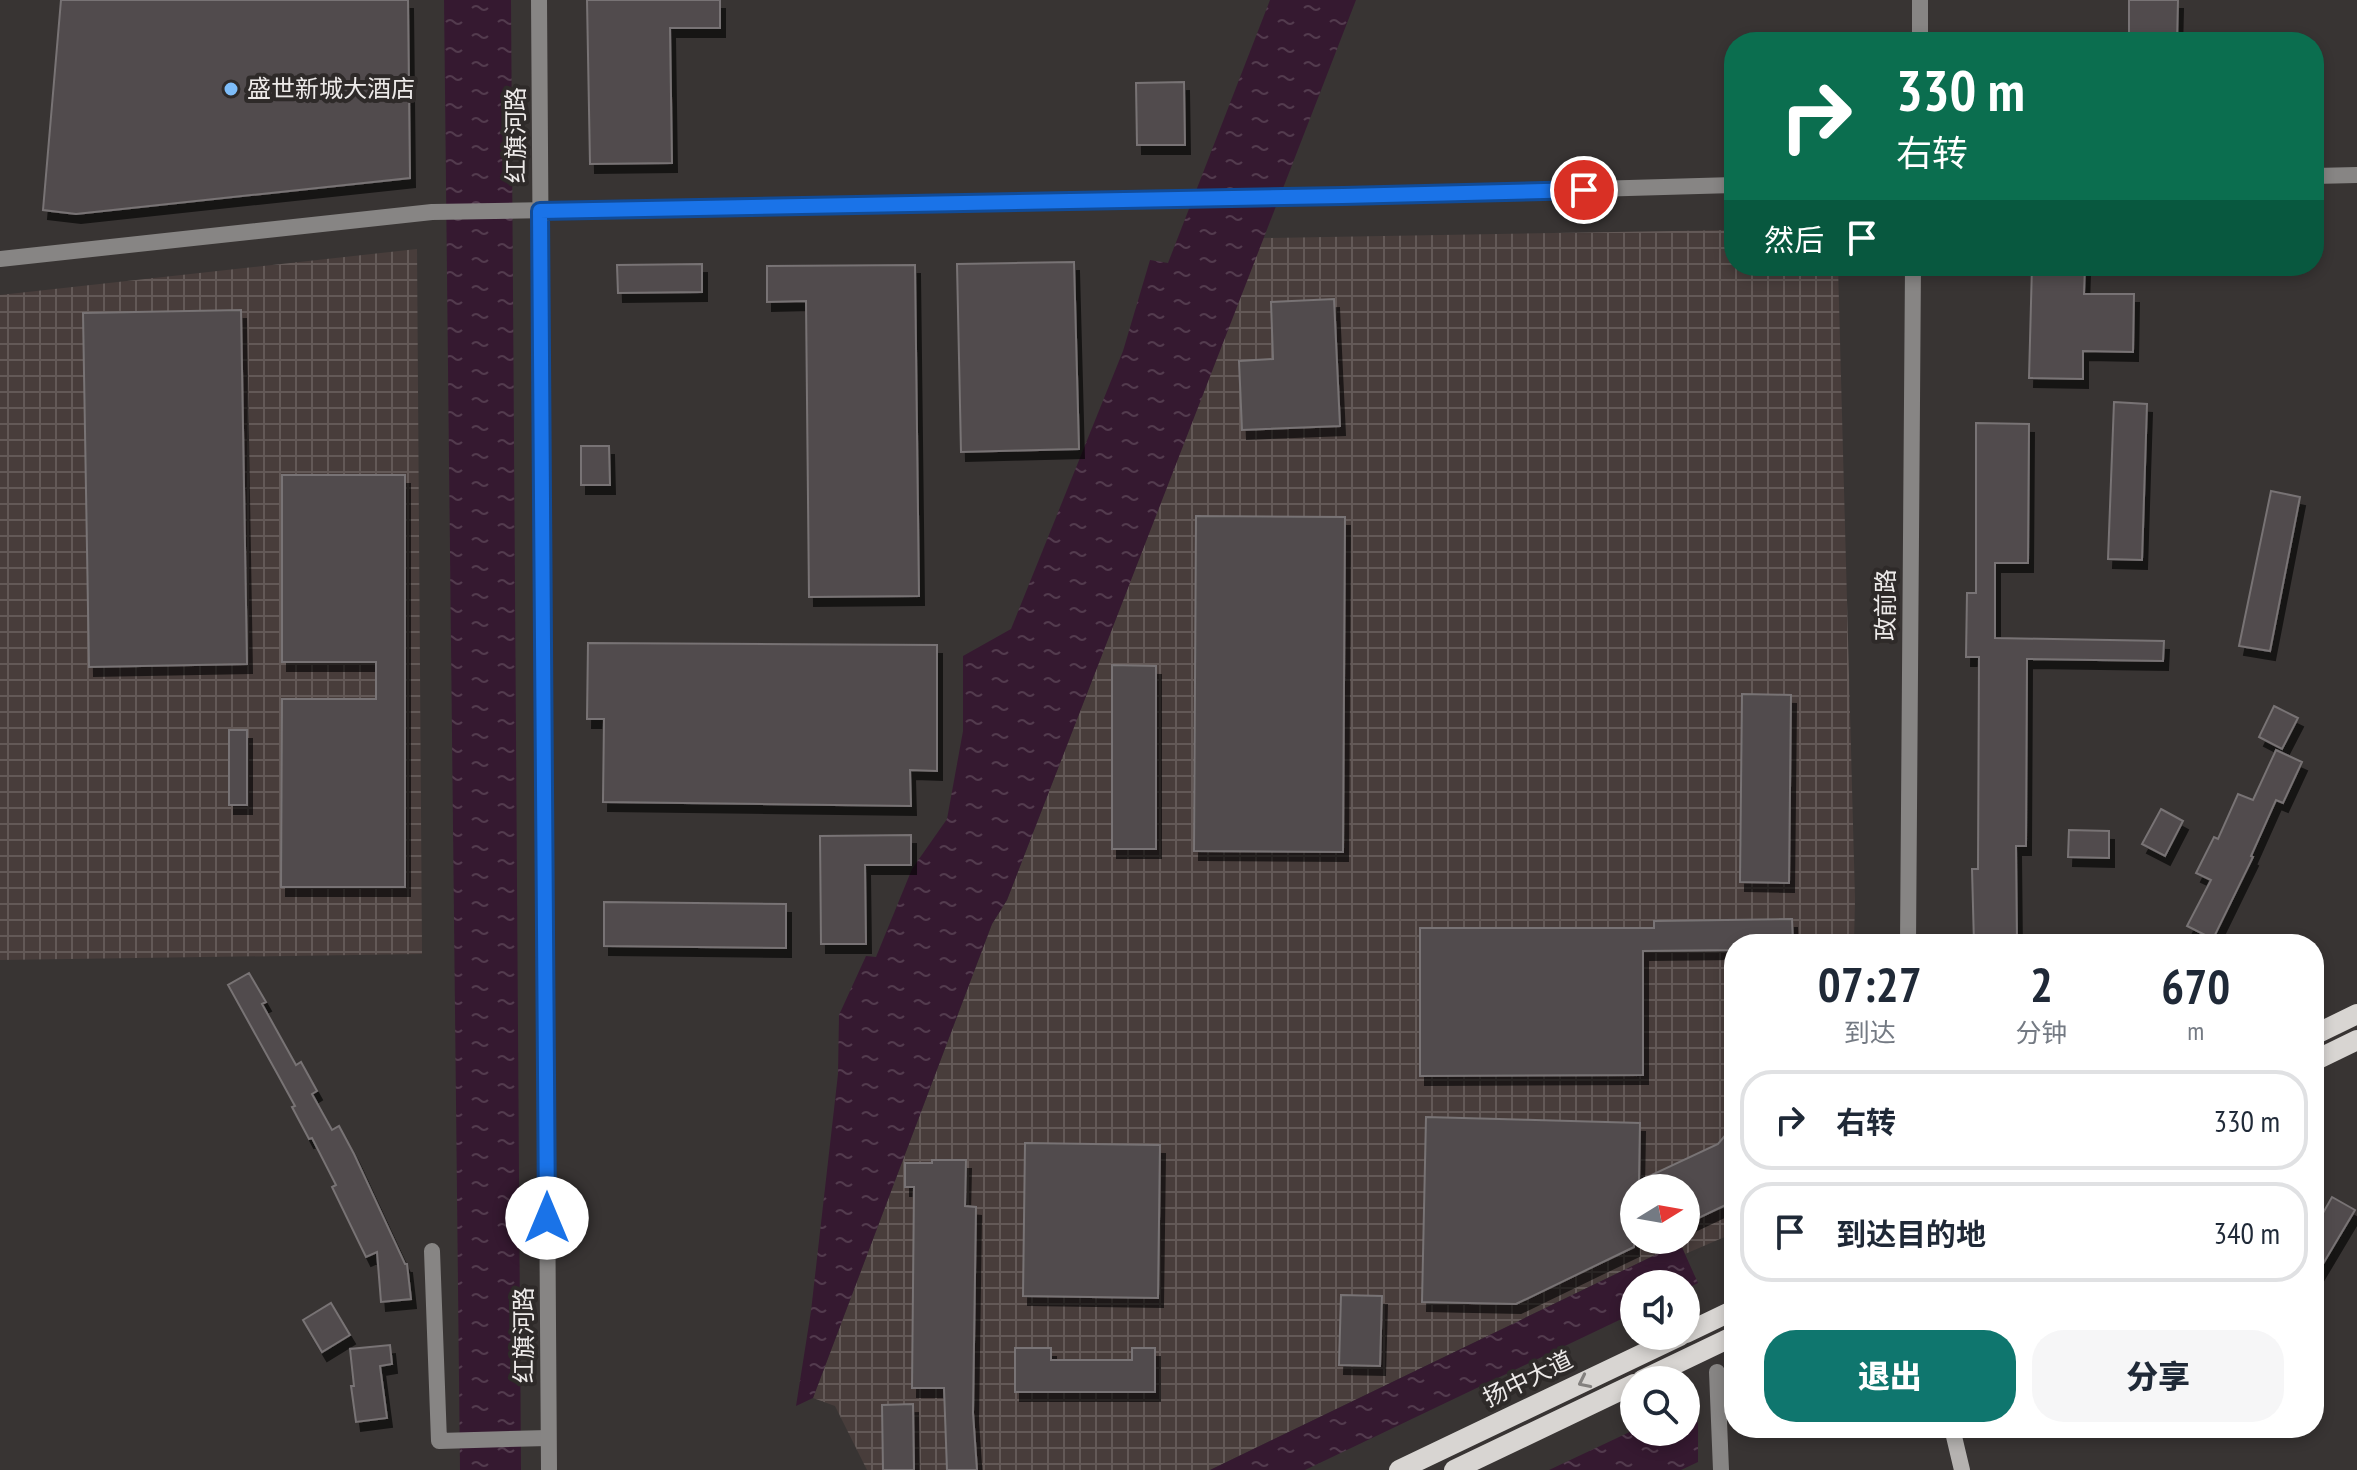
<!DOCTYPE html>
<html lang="zh">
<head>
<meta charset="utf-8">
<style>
  body { margin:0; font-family:"PT Sans Narrow","Noto Sans SC",sans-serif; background:#f6f6f7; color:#1f2937; height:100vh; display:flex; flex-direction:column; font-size:30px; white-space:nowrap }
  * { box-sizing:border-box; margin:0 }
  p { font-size:26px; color:#747a83 }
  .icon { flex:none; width:44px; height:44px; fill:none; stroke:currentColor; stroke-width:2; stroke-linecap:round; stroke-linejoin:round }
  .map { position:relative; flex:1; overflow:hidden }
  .side { position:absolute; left:1724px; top:934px; width:600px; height:504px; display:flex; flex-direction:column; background:#fff; border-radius:32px; box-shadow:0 4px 12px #0003 }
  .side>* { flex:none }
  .top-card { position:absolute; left:1724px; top:32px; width:600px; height:244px; border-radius:32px; box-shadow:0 4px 12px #0003; background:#0b6e4f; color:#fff; overflow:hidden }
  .needle { width:52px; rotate:79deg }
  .buttons { position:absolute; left:1620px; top:1174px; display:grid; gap:16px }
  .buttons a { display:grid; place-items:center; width:80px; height:80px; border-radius:50%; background:#fff; box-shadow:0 4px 12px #0003; font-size:40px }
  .pin { position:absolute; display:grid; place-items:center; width:68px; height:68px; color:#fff; margin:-34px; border:4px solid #fff; border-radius:50%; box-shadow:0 2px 8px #0007 }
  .me { position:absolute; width:88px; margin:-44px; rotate:0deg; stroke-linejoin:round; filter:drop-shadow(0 0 6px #0008) }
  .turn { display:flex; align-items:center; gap:28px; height:168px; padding:0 40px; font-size:36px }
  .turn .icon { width:104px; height:104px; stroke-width:2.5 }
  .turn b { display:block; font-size:56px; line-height:68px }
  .then { display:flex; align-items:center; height:76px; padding:0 40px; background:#0003; gap:16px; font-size:30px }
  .eta { display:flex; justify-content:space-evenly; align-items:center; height:136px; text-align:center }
  .eta b { font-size:48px; font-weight:800; line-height:56px }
  .cta { display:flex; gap:16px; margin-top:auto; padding:16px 40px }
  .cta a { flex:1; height:92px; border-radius:32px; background:#0f766e; color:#fff; font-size:32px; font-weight:800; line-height:92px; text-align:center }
  .cta a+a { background:#f6f6f7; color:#1f2937 }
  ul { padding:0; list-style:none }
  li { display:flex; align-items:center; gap:24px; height:100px; margin:0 16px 12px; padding:0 24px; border:4px solid #e0e1e3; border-radius:32px }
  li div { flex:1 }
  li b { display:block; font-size:30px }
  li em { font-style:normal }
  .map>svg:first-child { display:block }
  .industrial { fill:url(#industrial-grid); fill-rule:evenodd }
  .water { fill:url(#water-ripples) }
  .building { fill:#514c4d; stroke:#787374; stroke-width:2; filter:url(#shadow) }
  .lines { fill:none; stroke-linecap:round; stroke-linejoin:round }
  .minor { stroke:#878584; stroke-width:16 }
  .tertiary { stroke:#878584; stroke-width:16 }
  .secondary { stroke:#b5b2b0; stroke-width:16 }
  .primary { stroke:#d8d5d2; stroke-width:20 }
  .oneway { stroke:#83807e }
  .route-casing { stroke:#114b97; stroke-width:20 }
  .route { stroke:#1a73e8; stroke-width:14 }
  .poi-dot { fill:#7ebdf9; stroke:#2e2a29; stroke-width:3 }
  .labels { text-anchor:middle; stroke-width:8; stroke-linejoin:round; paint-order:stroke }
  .poi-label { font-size:24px; fill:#edeae9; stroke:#2e2a29; text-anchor:start }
  .street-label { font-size:24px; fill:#edeae9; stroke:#2e2a29 }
</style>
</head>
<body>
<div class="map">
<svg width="2357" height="1470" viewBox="0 0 2357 1470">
  <defs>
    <pattern id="industrial-grid" width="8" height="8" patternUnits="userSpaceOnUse" patternTransform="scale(2)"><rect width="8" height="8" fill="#483d3b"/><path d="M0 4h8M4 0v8" fill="none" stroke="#635957"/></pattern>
    <pattern id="water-ripples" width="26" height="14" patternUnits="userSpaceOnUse" patternTransform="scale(2)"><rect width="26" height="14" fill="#351930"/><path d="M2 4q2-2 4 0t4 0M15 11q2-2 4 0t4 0" fill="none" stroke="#533b4e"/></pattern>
    <filter id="shadow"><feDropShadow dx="5" dy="9" stdDeviation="0" flood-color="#0009"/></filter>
  </defs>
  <rect width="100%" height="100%" fill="#383433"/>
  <g class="industrial">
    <path d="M1734,230V266H1838L1855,899L1854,944H1734V1233L1685,1254L1680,1243L1210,1470H867L835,1406L813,1398L992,924L1007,900L1263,238ZM1634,1188H1686V1240H1634Z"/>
    <path d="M417,249L422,954L0,960V295Z"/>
  </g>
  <g class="water">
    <path d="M444,0H511L521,1470H460Z"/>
    <path d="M1270,0H1356L1007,900L992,924L813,1398L796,1406L811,1311L838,1074L839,1015L866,956L876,957L912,869L947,819L963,731V656L1011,629L1123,351L1150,260L1168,263Z"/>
    <path d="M1680,1243L1698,1283L1686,1289V1284H1634V1313L1305,1470H1210Z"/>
    <path d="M1686,1411L1696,1416L1698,1424V1462L1681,1470H1549L1634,1430V1432H1686Z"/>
  </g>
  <g class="building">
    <path d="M61,0H408L410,178L76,214L43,210Z"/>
    <path d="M587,0H720V28H670L672,163L590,164Z"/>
    <path d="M2129,0H2178L2177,42H2129Z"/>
    <path d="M1184,82L1185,145H1137L1136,83Z"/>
    <path d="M1074,262L1079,449L961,452L957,264Z"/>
    <path d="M702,264V292L618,293L617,265Z"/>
    <path d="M915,265L919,596L809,597L806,301L767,302V266Z"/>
    <path d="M2032,266H2085L2084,294H2134L2133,352L2083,351V379L2029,378Z"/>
    <path d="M1334,299L1340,426L1242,430L1239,361L1273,359L1271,302Z"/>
    <path d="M241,310L247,664L89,667L83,313Z"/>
    <path d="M2114,402L2147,404L2142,560L2108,559Z"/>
    <path d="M1976,423L2029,424L2028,563H1995V638L2164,641L2163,661L2027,659L2026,846H2016L2017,943L1974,944L1972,869H1978L1979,657H1966L1967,593H1976Z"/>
    <path d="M581,446H609L610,485H581Z"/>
    <path d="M282,475H405V887H281L282,699H376V662H282Z"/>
    <path d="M2271,491L2300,497L2270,651L2239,646Z"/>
    <path d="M1196,516L1345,517L1343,852L1194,851Z"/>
    <path d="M588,643L937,645V771L910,770L911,806L603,802L604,719H587Z"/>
    <path d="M1112,665L1156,666V849H1112Z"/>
    <path d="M1742,694L1791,695L1789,883L1740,882Z"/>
    <path d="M2274,706L2298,718L2282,749L2259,737Z"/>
    <rect x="229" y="730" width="18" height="75"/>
    <path d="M2276,750L2302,762L2283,803L2276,800L2251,856L2253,857L2213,939L2187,926L2211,880L2196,873L2214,837L2218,839L2238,794L2253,800Z"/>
    <path d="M2161,809L2183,821L2165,856L2142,844Z"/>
    <path d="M2069,830L2109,831V858L2068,857Z"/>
    <path d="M911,835V865H865L866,944H821L820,836Z"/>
    <path d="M604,902L786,904V948L604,946Z"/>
    <path d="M1792,919L1793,944H1734V950L1643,951V1075L1420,1076V928H1654V921Z"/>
    <path d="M249,973L266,1002L262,1004L296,1065L301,1062L317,1091L312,1094L332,1130L339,1126L354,1154L405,1264H407L411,1299L381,1302L377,1252L366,1257L332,1187L336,1185L312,1138L309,1139L292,1107L295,1106L278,1075L228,985Z"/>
    <path d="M1426,1117L1640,1123L1639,1181L1718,1144L1734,1125V1201L1686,1224V1188H1634V1247L1516,1304L1422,1302Z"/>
    <path d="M1025,1143L1160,1145L1158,1298L1023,1296Z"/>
    <path d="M932,1160H966L965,1206L976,1207L973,1413L977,1470H947L944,1388H912L914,1187H905V1163H932Z"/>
    <path d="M2332,1197L2355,1210L2314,1279V1229Z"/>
    <path d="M1341,1295L1382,1296L1380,1366L1339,1365Z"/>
    <path d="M331,1303L350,1335L322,1352L303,1320Z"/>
    <path d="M390,1345L392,1364L380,1366L387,1418L356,1422L351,1386H354L350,1349Z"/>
    <path d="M1015,1348H1051V1360H1132V1348H1155V1392H1015Z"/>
    <path d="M913,1404L914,1470H883L882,1405Z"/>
  </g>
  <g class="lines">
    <g class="minor">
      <path d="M432,1251L439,1441L548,1438"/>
      <path d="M1717,1372L1721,1470"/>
    </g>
    <g class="tertiary">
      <path d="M539,0L549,1470"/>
      <path d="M1920,42V0"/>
      <path d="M2314,176L2357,175"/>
      <path d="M0,259L432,212L1343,196L1734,185"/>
      <path d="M1908,944L1913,266"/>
    </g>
    <path class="secondary" d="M1952,1428L1962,1470"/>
    <g class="primary">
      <path d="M2314,1035L2357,1014"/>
      <path d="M2314,1061L2357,1040"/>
      <path d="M1686,1333L1734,1310"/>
      <path d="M1642,1380L1734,1336"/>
      <path d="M1399,1470L1680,1336"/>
      <path d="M1454,1470L1634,1384"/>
    </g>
  </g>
  <defs><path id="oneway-chevron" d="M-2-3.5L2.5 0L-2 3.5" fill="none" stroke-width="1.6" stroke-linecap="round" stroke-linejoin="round" transform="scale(2)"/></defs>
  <use class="oneway" href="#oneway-chevron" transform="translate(1584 1382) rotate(154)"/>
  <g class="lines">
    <defs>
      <path id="route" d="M547,1218L540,211L1343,196L1584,190"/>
    </defs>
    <use href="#route" class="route-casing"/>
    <use href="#route" class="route"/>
  </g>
  <circle class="poi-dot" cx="231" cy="89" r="8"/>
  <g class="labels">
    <g class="poi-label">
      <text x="247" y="97">盛世新城大酒店</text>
    </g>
    <g class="street-label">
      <text transform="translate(516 135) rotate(-90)" y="8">红旗河路</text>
      <text transform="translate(1886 605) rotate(-90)" y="8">政前路</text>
      <text transform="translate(524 1335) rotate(-90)" y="8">红旗河路</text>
      <text transform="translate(1528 1379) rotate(-26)" y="8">扬中大道</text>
    </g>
  </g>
</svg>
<div class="buttons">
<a><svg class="needle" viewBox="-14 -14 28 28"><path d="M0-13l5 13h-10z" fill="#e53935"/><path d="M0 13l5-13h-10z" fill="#747a83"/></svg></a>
<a><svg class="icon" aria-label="sound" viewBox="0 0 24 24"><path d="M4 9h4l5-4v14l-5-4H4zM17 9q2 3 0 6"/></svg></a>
<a><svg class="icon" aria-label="search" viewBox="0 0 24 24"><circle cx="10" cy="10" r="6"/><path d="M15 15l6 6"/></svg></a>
</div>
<div class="pin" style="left:1584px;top:190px;background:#d93025"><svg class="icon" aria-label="arrive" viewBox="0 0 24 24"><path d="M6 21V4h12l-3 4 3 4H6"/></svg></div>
<svg class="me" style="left:547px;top:1218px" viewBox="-20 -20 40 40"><circle r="19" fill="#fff"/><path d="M0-13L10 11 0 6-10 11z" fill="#1a73e8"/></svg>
<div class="top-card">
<div class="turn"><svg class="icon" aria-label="right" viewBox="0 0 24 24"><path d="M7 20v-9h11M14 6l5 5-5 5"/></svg><div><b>330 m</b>右转</div></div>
<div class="then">然后<svg class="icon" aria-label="arrive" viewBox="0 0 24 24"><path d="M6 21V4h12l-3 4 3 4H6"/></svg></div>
</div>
<section class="side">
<div class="eta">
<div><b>07:27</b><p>到达</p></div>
<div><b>2</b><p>分钟</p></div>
<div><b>670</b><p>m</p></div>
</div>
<ul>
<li><svg class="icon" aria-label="right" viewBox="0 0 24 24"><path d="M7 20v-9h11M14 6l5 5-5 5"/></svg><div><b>右转</b></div><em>330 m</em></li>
<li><svg class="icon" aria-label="arrive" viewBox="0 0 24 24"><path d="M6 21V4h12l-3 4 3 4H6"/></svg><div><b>到达目的地</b></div><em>340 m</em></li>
</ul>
<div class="cta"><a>退出</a><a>分享</a></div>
</section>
</div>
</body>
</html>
